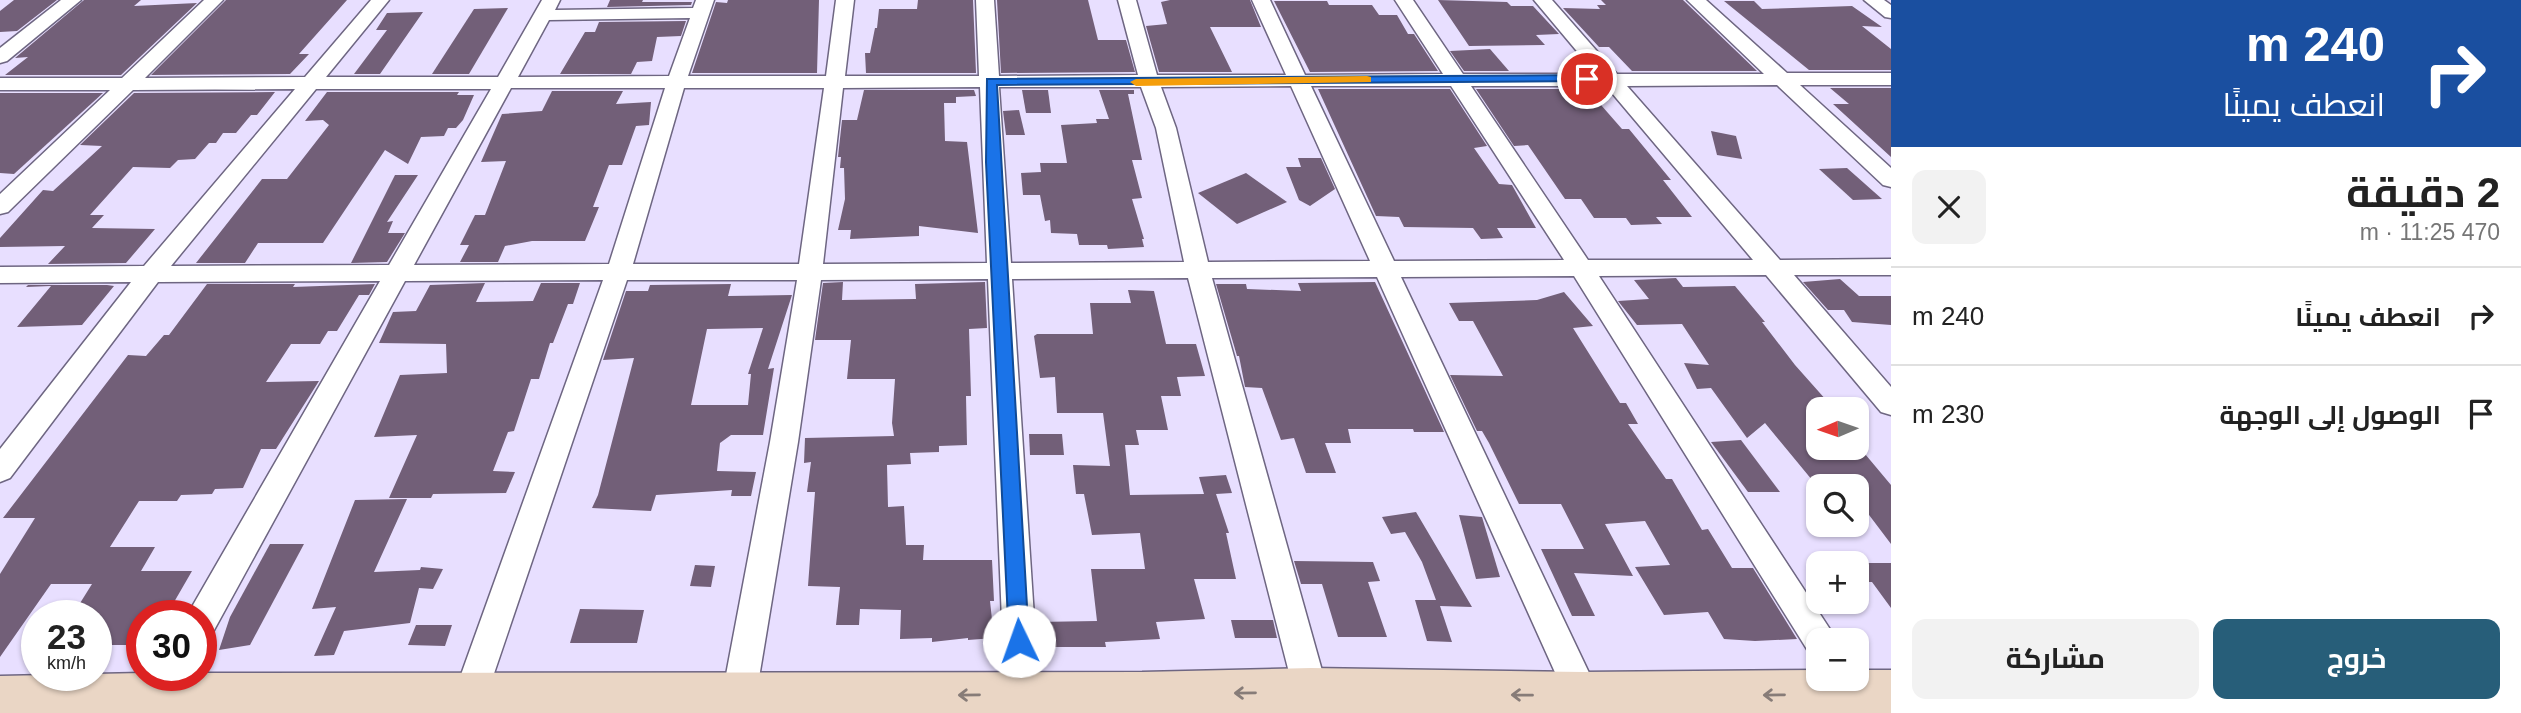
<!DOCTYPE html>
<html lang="ar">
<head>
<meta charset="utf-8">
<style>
  body { margin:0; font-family:Arial,Cairo,sans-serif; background:#f2f2f2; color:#222; direction:rtl; height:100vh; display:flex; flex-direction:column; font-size:26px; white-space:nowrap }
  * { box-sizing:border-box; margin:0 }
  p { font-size:23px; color:#767676 }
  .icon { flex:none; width:38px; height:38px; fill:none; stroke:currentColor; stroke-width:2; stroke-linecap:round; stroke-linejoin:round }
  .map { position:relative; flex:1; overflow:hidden; direction:ltr }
  .drawer { display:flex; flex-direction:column; background:#fff; width:630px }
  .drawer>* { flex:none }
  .guide { background:#1a4fa0; color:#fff; overflow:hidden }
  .needle { width:46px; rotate:268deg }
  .fabs { position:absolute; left:1806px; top:397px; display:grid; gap:14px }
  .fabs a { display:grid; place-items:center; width:63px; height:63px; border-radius:14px; background:#fff; box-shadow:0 2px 5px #0004; font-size:35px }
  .speed { position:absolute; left:21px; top:600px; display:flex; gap:14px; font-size:35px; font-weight:700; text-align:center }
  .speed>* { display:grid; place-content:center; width:91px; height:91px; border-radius:50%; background:#fff; box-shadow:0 2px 5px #0004; line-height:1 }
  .speed small { font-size:18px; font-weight:400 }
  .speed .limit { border:10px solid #d22; background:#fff; color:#111 }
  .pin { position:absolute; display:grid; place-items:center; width:60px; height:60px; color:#fff; margin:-30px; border:4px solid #fff; border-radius:50%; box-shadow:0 2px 7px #0007 }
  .me { position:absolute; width:77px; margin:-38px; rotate:357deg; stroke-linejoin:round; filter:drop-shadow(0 0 5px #0008) }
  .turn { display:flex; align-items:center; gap:24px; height:147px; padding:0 21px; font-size:32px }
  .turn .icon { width:91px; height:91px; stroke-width:2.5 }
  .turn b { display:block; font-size:49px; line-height:60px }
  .round { display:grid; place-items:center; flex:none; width:74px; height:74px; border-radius:14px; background:#f2f2f2 }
  .summary { display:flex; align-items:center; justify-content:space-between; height:119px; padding:0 21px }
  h1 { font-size:42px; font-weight:700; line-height:52px }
  .button { display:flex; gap:14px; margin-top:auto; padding:14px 21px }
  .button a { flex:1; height:80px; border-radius:14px; background:#275e79; color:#fff; font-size:28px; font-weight:700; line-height:80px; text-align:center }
  .button a+a { background:#f2f2f2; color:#222 }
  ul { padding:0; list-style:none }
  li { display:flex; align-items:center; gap:21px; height:98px; padding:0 21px; border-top:2px solid #e0e0e0 }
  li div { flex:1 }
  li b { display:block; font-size:26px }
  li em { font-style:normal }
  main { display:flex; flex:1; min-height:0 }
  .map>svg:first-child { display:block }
  .building { fill:#725f78; fill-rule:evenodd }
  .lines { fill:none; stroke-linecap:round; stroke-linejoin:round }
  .street-casing { stroke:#6e6682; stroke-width:3 }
  .secondary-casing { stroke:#6e6682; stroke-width:3 }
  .street { fill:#fff; fill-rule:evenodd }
  .secondary { fill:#ead6c5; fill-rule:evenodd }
  .oneway { stroke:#877c78 }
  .route { fill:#1a73e8; stroke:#114b97; stroke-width:2 }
  .slow { fill:#f59e0b }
</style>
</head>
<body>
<main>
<section class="drawer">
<div class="guide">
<div class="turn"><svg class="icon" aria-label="right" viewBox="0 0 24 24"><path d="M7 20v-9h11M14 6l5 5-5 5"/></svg><div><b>240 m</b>انعطف يمينًا</div></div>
</div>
<div class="summary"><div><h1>2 دقيقة</h1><p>470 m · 11:25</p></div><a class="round"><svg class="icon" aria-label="close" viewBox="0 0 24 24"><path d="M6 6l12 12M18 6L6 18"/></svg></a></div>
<ul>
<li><svg class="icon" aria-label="right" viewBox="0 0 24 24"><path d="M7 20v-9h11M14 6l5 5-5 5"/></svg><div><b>انعطف يمينًا</b></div><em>240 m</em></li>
<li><svg class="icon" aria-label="arrive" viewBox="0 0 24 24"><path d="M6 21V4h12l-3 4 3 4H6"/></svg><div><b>الوصول إلى الوجهة</b></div><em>230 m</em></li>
</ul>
<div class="button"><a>خروج</a><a>مشاركة</a></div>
</section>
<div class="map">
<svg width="1891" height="713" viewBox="0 0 1891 713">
  <rect width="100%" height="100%" fill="#e8dfff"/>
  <g class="building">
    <path d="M14,0H57L17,31L0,32V11Z"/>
    <path d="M84,0H141L134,6L197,3L121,75H5L28,57L15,58Z"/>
    <path d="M226,0H347L299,54H309L290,74L151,75Z"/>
    <path d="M610,0H643L642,2H692L691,5L607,7Z"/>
    <path d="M728,0H819L817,73H692L716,2L727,3Z"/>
    <path d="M918,0H973L976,73H866L865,53H870L875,28H877L879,9H917Z"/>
    <path d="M997,0H1088L1098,40H1126L1135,72L1001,73Z"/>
    <path d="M1170,0H1250L1261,27H1210L1232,72H1159L1146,26L1167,24L1161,2Z"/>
    <path d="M1438,0L1507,2L1511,6H1533L1559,34L1536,35L1545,45L1469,46Z"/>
    <path d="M1601,0H1683L1757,71H1632L1609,47H1599L1563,8L1600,9L1597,5H1606Z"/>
    <path d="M1274,1H1327L1329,5H1372L1379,15H1397L1408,34H1414L1438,71L1310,72Z"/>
    <path d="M1724,1H1754L1762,9L1852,6L1882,27L1862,26L1891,49V70H1809Z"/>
    <path d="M508,8L469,74H432L474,9Z"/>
    <path d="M423,12L380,74H354L387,30H376L387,13Z"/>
    <path d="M686,21L681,36L657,37L652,61L637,62L631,74H560L585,32H595L599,22Z"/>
    <path d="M1490,49L1509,71H1464L1450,51Z"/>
    <path d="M1830,88H1891V157L1833,104H1849Z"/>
    <path d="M1318,89H1450L1487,146L1474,148L1499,184L1512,185L1536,228H1497L1503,238L1481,239L1473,228L1404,227L1399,217L1376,216Z"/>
    <path d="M1476,89H1587L1622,129H1629L1671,180H1663L1692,217H1656L1662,224L1631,225L1626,218H1594L1581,199H1565L1528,145L1514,146Z"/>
    <path d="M864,90H974L976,96L956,97V103H944L945,141L967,142L978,233L919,226V236L850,239L851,230H838L845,199L844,168H840L841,157H838L842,120H857Z"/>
    <path d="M1022,90H1048L1051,113H1026Z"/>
    <path d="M1099,90H1134V94H1128L1142,160H1132L1142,198L1132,199L1144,239H1142L1144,247L1108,249L1107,245H1079L1077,234L1051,233L1050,220L1045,221L1040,195H1023L1021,173L1041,172L1040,163H1067L1061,125L1097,123L1096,119H1109Z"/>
    <path d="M552,91H623L616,104L651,102L649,125L636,126L622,165H609L593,207H599L585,241H532L505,246L498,262H460L469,245H460L475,215H485L506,161L481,162L502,114L542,111Z"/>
    <path d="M275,92L257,115H251L236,133H223L216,143H209L195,159L178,160L170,168L133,167L90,215H104L92,228L155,229L126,263L48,264L65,246L0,247V238L43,190L53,191L102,146L80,145L134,93Z"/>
    <path d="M327,92H459L457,95H474L463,120L456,128H448L444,136L421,137L408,164L385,150L323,243H258L245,263H196L262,179H287L329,125L323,120L305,121Z"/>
    <path d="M0,93H103L14,174L0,173Z"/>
    <path d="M1019,110L1025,135H1006L1003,111Z"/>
    <path d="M1711,131L1736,136L1742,159L1717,155Z"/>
    <path d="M1298,158H1321L1335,189L1310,206L1299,200L1286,167H1301Z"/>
    <path d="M1847,168L1882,199L1853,200L1819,169Z"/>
    <path d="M1246,173L1287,202L1237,224L1198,193Z"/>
    <path d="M395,175H418L387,222L393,221L388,233H405L387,262L351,263Z"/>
    <path d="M1676,278L1683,287L1735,286L1765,322H1762L1795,365L1835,410H1818V448H1860L1891,485V544L1857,499V486H1817L1765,423L1747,438L1711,388L1697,389L1684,363L1709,365L1682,324L1637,325L1618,301L1649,299L1634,280Z"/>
    <path d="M1840,279L1859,296H1891V325L1852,322L1844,310H1828L1803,282Z"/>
    <path d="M843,282L842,300L916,299L915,284L985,282L987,328L969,329L971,396H966L967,445L939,446V452L910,453L911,464L887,465L888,507L904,506L906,545H924L923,560H992L994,601H990L994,638L968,640V638L932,642V638L900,639L901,610L860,609L859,625H836L840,587L808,586L815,492H807L811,462L804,463L805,438L894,436L892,423L895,379H847L851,340H815L823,283Z"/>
    <path d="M1375,282L1444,432H1414L1413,429H1348L1351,443H1325L1336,473H1306L1294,438L1281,440L1262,388L1245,387L1239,356H1237L1216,284H1246L1247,289L1301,291L1298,283Z"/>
    <path d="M485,283L476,302L533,301L541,283H580L573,304H568L553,343H550L539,379H531L514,431L508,432L493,471L515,472L506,493L433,494L431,498H389L417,435L374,437L400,375L447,373L446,344L379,343L393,312L416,311L430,285Z"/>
    <path d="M207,284H295L293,287L375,284L369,295H359L337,331H328L320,344H291L266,382L319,381L276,449H261L243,488L215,489L212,494L181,495L177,501H139L110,547H155L141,571H192L166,616H142V645H96V616H72L92,584H51L0,657V574L35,518H3L128,355L146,356L164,335H169Z"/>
    <path d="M731,284L728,296L792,295L768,369L774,368L763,435H731L720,443L717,471L756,472L751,496H731L732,490L656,495L651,511L592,508L598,495L634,358L603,360L626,291H648L650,285ZM763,328L748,374H751L748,405H691L707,329Z"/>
    <path d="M28,285H107L114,286L82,325L17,327L51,286L26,287Z"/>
    <path d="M1128,290L1154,291L1166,344H1196L1205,376L1177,377L1181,396H1161L1168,430H1136L1139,445H1125L1130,495L1204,494L1199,477L1226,475L1232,493L1216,494L1229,533H1226L1236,579H1194L1205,619L1156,622L1160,639L1105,642L1106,647H1039L1037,622L1097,621L1091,569H1145L1140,533L1092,535L1084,494H1076L1073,465L1110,466L1103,413H1057L1055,377L1040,378L1034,336L1037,334H1093L1090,303H1131Z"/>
    <path d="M1564,292L1593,326L1573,328L1620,403H1626L1638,424H1628L1666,479H1672L1702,530L1708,529L1732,568H1753L1797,639L1755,641L1724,639L1708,612L1664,615L1635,567L1670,565L1645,521L1605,524L1633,576L1574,573L1595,616H1572L1541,549H1584L1561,504H1519L1489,443L1482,431H1477L1450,375L1503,376L1473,321H1459L1449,303L1537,300Z"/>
    <path d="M1029,434H1062L1064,455H1030Z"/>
    <path d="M1741,440L1780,492H1748L1711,442Z"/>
    <path d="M407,499L374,572L420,570L421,567L443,569L433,589L419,588L410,623L344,631L334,655L314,656L336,607L312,609L355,500Z"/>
    <path d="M1416,512L1472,607L1440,606L1452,642L1427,641L1415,600H1436L1422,562L1405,532L1391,534L1382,517Z"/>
    <path d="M1459,515L1482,517L1500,577L1476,579Z"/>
    <path d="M270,544H304L250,645L219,650L230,617Z"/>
    <path d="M1294,561L1373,562L1380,581L1368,582L1387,637H1338L1322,584H1301Z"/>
    <path d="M1891,563V608L1872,582H1857V563Z"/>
    <path d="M695,565L715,566L711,587L690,586Z"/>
    <path d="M580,609L644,610L637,643H570Z"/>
    <path d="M1231,620H1273L1277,638H1235Z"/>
    <path d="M416,625H452L445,646L408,645Z"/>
  </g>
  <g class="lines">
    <defs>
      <g id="street">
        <path d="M61,0H81L7,61L0,63V48Z"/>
        <path d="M204,0H223L145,78L305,77L371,0H389L326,77H498L542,0H560L555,10L693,8L696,0H714L688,76H826L836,0H854L845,76H979L976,0H994L999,76L1138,75L1118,0H1136L1157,75H1286L1252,0H1270L1305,75L1443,74L1395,0H1413L1463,74H1596L1534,0H1552L1617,74H1764L1687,0H1706L1787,73H1891V85H1800L1891,168V187L1883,185L1777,85L1627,86L1780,260L1891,259V275H1794L1891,387V415L1881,412L1766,275L1599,276L1837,640H1818V654L1808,651L1574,276L1401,277L1600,696L1595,708L1583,712L1571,708L1377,277L1212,278L1328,692L1323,704L1311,708L1299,704L1294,692L1188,278L1012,279L1039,694L1034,706L1022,710L1010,706L1005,694L988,279L821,280L798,442L756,696L751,708L739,712L727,708L722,696L770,442L797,280H627L482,709L471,713L458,709L453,697L603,280L405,281L213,632L201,637V616H187L189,612L380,281L158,282L10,478L0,482V449L131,282L0,283V267L144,266L295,89L133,90L8,212L0,214V194L110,90H0V78H122ZM690,18L669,76L518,77L549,20ZM1291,86L1370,261L1208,262L1176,128L1161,87ZM1311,86H1451L1564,260L1394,261ZM1471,86H1606L1753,260H1588ZM980,87L987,263L823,264L843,88ZM999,87H1141L1156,128L1184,262L1011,263ZM511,88H665L609,264L414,265ZM684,88H824L799,264H633ZM316,89H491L389,265L171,266Z"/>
        <path d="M1864,0H1884L1891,5V18L1885,17Z"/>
      </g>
      <path id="secondary" d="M1311,668L1583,672L1818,670V679H1857V670H1891V713H0V676L142,673V676H201V673L1142,672Z"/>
    </defs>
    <use href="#street" class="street-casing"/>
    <use href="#secondary" class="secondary-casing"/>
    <use href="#street" class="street"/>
    <use href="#secondary" class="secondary"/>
  </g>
  <defs><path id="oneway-shaft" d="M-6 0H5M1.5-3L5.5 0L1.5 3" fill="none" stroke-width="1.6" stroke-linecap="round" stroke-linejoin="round" transform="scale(1.75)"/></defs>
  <g class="oneway">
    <use href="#oneway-shaft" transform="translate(1245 693) rotate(179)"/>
    <use href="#oneway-shaft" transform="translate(969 695) rotate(179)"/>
    <use href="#oneway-shaft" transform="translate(1522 695) rotate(-179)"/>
    <use href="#oneway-shaft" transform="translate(1774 695) rotate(179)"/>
  </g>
  <path class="route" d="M1587,75L1591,76V81L997,85L1029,641L1026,648L1019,651L1012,648L1009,641L986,162L987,79Z"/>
  <path class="slow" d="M1367,76L1371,77V82L1136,86L1130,82L1136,79Z"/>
</svg>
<div class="fabs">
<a><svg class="needle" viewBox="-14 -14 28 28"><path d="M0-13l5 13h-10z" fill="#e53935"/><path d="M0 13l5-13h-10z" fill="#767676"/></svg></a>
<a><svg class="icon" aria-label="search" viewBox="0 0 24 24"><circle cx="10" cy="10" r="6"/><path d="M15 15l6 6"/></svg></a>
<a>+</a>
<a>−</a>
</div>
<div class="speed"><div>23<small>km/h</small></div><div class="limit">30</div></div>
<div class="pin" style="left:1587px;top:79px;background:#d93025"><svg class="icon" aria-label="arrive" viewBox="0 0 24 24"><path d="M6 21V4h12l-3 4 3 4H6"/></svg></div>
<svg class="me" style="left:1019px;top:641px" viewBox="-20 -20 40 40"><circle r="19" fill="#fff"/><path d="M0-13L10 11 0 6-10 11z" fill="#1a73e8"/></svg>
</div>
</main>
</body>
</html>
